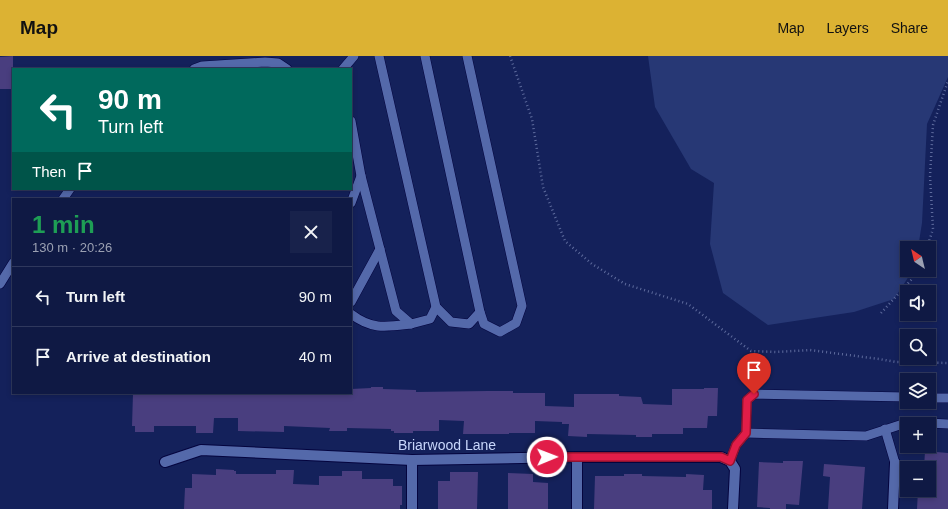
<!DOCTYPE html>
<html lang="en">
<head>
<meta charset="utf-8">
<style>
  body { margin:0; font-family:Arial,sans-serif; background:#18224b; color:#f1f3f6; height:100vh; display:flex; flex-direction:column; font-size:15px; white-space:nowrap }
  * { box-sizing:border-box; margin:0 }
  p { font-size:13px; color:#9ba0b2 }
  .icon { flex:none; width:22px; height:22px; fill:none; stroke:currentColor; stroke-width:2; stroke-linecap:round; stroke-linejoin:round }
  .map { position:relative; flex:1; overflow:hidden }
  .drawer { position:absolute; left:12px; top:142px; width:340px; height:196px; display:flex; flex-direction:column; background:#0f1944; border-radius:0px; box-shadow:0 2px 6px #0003,0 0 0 1px #2f385d }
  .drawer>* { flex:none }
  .hud { position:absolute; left:12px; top:12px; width:340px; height:122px; border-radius:0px; box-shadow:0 2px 6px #0003,0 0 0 1px #2f385d; background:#00695c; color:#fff; overflow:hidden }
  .needle { width:26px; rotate:325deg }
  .tools { position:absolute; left:900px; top:185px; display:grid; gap:8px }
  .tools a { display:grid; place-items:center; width:36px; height:36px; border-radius:0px; background:#0f1944; box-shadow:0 2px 6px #0003,0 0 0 1px #2f385d; font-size:20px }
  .pin { position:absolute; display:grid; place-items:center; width:34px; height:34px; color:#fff; margin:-41px -17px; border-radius:50% 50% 50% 0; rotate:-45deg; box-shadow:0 0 4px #0007 }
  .pin .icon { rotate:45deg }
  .me { position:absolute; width:44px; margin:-22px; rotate:89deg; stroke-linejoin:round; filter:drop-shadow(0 0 3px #0008) }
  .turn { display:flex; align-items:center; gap:14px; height:84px; padding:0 20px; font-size:18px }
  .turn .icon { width:52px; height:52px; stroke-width:2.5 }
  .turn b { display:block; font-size:28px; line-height:34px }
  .then { display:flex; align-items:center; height:38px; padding:0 20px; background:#0003; gap:8px; font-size:15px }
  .round { display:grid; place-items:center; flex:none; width:42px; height:42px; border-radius:0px; background:#18224b }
  .head { display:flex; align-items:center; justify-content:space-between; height:68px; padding:0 20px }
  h1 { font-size:24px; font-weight:700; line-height:30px; color:#1e9e55 }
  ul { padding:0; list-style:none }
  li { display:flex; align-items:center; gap:12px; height:60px; padding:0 20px; border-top:1px solid #2f385d }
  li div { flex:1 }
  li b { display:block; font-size:15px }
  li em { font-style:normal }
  header { display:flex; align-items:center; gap:24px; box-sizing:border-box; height:56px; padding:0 20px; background:#dcb233; color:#111 }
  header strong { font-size:19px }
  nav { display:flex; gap:22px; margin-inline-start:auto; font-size:14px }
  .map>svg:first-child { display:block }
  .green { fill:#273875 }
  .building { fill:#493e7f }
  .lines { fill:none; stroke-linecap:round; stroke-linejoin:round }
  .lane-casing { stroke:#04043e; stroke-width:10 }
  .street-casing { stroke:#04043e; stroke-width:12 }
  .path { stroke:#5e6b9d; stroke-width:2.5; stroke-dasharray:1 3; stroke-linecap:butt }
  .lane { stroke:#5469aa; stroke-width:9 }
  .street { stroke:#5469aa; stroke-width:10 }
  .route-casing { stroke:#92132f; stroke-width:10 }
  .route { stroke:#e11d48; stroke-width:7 }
  .labels { text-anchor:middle; stroke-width:4; stroke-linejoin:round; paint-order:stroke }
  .street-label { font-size:14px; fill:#c8d6fb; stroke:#14215b }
</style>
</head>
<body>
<header>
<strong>Map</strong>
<nav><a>Map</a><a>Layers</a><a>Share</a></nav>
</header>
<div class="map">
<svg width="948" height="453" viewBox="0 0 948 453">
  <rect width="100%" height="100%" fill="#14215b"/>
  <path class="green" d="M648,0H948V21L927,68L922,167L918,192H907V214H913L894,243L854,256L768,269L723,237L710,188L714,127L691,113L655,51Z"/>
  <g class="building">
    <path d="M13,0V33H0V1Z"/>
    <path d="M371,331H383V333L416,334V336L488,335H513V337H545V350L574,351V338H619V340L641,341L643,348L672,349V333H704V332H718L717,360H708L707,372H683V378H652V381H636V379L587,378V381L568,380L569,368H562V366L535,365V377H509V378H463L464,365L439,364V375H413V377H394V375H391V373L347,372V375H329L330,372L284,370V376L238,375V362H214L213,377H196V370H154V376H135V370H132L133,337H351V333L371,332Z"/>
    <path d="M925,395L948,397V453H917L918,434H929V412H924Z"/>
    <path d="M783,405H803L799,449L786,448V453H770V452L757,451L759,406L783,407Z"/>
    <path d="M824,408L865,411L862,453H828L830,421L823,420Z"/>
    <path d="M216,413L234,414V415H236V418H276V414H294L293,428L319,429V420H342V415H362V423H393V430H402V449H400V453H184L185,432H192V418L216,419Z"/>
    <path d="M450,416H478L477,453H438V425H450Z"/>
    <path d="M508,417L533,418V426L548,427V453H508Z"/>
    <path d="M624,418H642V420L686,421V418L704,419L703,434H712V453H594L595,420H624Z"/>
  </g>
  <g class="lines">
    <defs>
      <g id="lane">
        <path d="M379,0L436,251L451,266L469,268L480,256"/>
        <path d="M425,0L480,256L484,268L500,276L516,267L522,250L467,0"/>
        <path d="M194,13L202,10L265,6L278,7L287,13"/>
        <path d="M343,13L354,0"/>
        <path d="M351,65L361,120L396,255L411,268L430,263L436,251"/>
        <path d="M63,143L70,133"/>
        <path d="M351,147L361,120"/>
        <path d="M0,228L13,207"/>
        <path d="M351,246L380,193"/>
        <path d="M351,258C372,274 386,271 411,268"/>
        <path d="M929,342H948"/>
        <path d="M885,373L895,407"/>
        <path d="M746,377L866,380L909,366L948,368"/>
        <path d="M730,405L736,389L746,377L747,344L754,338L907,341"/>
      </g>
      <g id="street">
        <path d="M165,406L201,394L412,404L577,401H721L730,405L735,413L733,453"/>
        <path d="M412,453V404"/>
        <path d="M577,453V401"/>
        <path d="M893,453L895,407"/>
      </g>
    </defs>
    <use href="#lane" class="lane-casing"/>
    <use href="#street" class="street-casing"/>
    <g class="path">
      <path d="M510,0L532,63L543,131L565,185L592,208L625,228L688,248L751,295L776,296L810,294L879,303L896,306L948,307"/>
      <path d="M927,192L933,173L930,120L933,69L948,25"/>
      <path d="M881,257L912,223L918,214"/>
    </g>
    <use href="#lane" class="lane"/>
    <use href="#street" class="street"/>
  </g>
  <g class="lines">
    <defs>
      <path id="route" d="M547,401H721L730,405L736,389L746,377L747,344L754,338"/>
    </defs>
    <use href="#route" class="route-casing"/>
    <use href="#route" class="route"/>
  </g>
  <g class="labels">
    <g class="street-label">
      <text x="447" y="394">Briarwood Lane</text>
    </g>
  </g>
</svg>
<div class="tools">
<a><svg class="needle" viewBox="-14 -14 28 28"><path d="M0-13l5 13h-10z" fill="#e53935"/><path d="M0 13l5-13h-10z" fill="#9ba0b2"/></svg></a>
<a><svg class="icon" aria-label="sound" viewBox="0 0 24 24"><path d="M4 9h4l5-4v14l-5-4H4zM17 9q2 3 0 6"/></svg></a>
<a><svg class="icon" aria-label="search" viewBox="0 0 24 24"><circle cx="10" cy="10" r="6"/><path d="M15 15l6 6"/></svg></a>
<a><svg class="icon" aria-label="layers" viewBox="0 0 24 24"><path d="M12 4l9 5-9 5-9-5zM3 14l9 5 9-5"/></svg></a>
<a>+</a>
<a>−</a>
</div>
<div class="pin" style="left:754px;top:338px;background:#d93025"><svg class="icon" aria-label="arrive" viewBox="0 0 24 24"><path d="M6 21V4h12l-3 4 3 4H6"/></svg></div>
<svg class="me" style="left:547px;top:401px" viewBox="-20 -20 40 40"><circle r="17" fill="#e11d48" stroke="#fff" stroke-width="3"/><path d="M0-11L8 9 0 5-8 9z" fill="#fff"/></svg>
<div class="hud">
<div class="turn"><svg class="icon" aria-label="left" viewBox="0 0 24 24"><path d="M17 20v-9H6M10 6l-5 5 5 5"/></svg><div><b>90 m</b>Turn left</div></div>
<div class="then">Then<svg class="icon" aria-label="arrive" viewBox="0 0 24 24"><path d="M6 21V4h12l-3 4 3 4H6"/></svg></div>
</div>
<section class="drawer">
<div class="head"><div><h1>1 min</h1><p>130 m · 20:26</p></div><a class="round"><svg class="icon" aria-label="close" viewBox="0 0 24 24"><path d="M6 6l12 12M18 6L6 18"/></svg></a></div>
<ul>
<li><svg class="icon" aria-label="left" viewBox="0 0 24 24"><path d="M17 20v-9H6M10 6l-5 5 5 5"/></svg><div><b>Turn left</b></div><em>90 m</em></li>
<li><svg class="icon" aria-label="arrive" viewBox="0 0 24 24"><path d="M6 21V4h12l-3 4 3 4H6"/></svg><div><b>Arrive at destination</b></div><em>40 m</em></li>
</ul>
</section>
</div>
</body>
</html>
